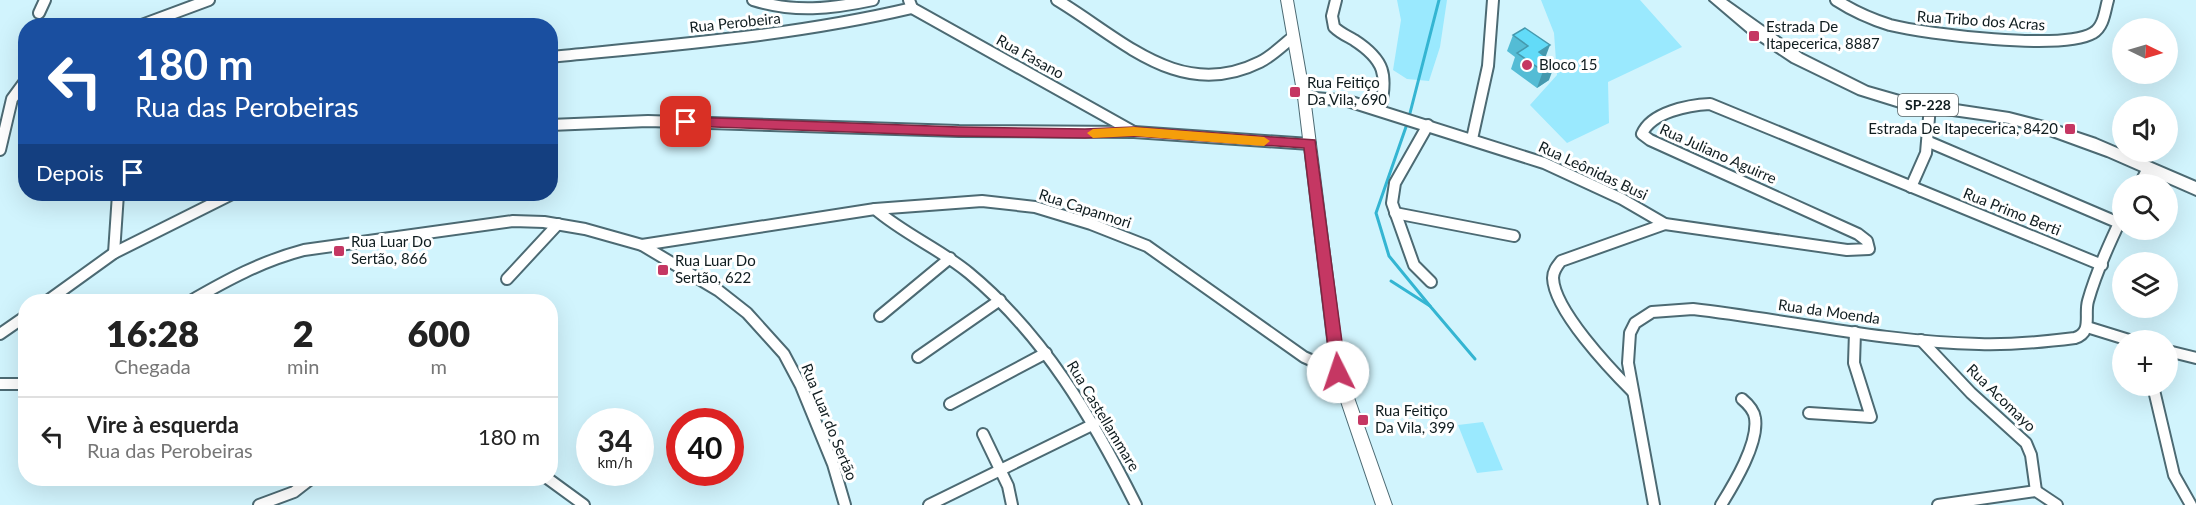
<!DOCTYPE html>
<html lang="pt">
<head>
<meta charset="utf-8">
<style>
  body { margin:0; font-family:Lato,sans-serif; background:#f2f2f2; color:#222; height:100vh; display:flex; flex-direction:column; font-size:22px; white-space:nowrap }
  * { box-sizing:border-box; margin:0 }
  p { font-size:20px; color:#767676 }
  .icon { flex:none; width:33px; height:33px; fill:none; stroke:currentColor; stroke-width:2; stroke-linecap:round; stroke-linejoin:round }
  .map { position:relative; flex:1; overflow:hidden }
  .drawer { position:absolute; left:18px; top:294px; width:540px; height:192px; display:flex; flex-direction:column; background:#fff; border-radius:24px; box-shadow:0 6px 24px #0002 }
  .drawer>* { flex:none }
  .guide { position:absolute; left:18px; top:18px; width:540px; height:183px; border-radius:24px; box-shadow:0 6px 24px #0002; background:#1a4fa0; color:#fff; overflow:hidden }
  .needle { width:39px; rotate:95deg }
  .tools { position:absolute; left:2112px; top:18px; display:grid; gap:12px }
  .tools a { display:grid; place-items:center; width:66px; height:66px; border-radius:50%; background:#fff; box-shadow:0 6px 24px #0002; font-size:30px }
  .speed { position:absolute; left:576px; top:408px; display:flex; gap:12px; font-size:30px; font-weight:700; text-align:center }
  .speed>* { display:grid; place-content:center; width:78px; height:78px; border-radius:50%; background:#fff; box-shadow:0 6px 24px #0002; line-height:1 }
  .speed small { font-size:15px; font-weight:400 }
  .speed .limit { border:9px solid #d22; background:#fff; color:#111 }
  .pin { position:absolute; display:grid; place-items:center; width:51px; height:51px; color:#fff; margin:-26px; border-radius:12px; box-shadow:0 3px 9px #0006 }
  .me { position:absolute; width:66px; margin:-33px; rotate:356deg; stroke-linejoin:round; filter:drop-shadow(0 0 4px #0008) }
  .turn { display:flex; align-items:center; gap:21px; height:126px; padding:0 18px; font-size:27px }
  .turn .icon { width:78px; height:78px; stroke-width:2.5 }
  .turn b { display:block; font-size:42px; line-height:51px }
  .then { display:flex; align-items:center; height:57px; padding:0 18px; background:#0003; gap:12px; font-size:22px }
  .eta { display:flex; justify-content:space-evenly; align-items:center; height:102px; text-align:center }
  .eta b { font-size:36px; font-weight:800; line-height:42px }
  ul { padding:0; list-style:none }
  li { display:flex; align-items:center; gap:18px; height:78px; padding:0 18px; border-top:2px solid #e0e0e0 }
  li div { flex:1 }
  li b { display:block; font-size:22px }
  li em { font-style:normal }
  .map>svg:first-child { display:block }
  .green { fill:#9ae9fe }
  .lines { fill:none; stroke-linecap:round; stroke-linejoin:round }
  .stream { stroke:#34b5d2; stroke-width:3 }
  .minor-casing { stroke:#4c6a73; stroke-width:14 }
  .tertiary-casing { stroke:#4c6a73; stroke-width:2 }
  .primary-casing { stroke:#4c6a73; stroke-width:4 }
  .minor { stroke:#fff; stroke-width:10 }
  .tertiary { fill:#fff; fill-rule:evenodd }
  .primary { fill:#fff; fill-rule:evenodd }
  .wall { fill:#54bcd5 }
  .shaded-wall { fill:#4599ae }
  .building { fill:#62dbf8; stroke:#4599ae; stroke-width:1.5 }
  .route { fill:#c53763; stroke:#802440; stroke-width:1.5 }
  .slow { fill:#f59e0b }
  .poi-dot { fill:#c53763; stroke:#fff; stroke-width:2 }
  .labels { text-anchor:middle; stroke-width:6; stroke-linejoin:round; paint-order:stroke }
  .shield { fill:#fff; stroke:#576062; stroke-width:1.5 }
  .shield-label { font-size:14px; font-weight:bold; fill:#0f1c1f }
  .street-label { font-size:15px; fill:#0f1c1f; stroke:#fff }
  .poi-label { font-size:15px; fill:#0f1c1f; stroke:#fff; text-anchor:start }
</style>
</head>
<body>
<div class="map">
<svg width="2196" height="505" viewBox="0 0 2196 505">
  <rect width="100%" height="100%" fill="#d1f4fd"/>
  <g class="green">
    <path d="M1397,0H1447L1440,47L1429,81L1407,79L1393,70L1401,20Z"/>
    <path d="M1541,0H1640L1682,47L1608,82L1609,123L1567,143L1530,105L1557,75L1554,33Z"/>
    <path d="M1483,422L1503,470L1477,473L1458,425Z"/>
  </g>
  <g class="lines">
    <g class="stream">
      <path d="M1409,117L1439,0"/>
      <path d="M1407,124L1376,213L1389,256L1430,306"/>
      <path d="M1391,281L1430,306L1475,359"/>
    </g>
    <defs>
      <g id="minor">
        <path d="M753,0C794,13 831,9 873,0"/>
        <path d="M1057,0C1122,39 1180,102 1260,62C1272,56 1283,45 1293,37"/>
        <path d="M1336,0L1332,16L1334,27C1340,33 1347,36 1354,40C1385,60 1388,75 1380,110"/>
        <path d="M1836,0C1853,11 1871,19 1890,25C1926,34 2063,51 2093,33C2104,27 2105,10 2108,0"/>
        <path d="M912,8L1134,132"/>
        <path d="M39,13L45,0"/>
        <path d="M139,26L209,0"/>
        <path d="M550,57C672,45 793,36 912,8L909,0"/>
        <path d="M1304,97L1348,101L1544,163L1622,199L1665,224L1847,250L1869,249L1867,241L1858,234L1650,140L1642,134C1651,112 1689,105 1710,104L2102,265"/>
        <path d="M550,125L648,121L959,131L1134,132L1310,144"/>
        <path d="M1428,125L1395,183L1392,203L1414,265L1431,282"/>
        <path d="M1472,139L1488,66L1493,0"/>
        <path d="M1929,142L2119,223"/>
        <path d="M0,150L12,99L26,80"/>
        <path d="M2140,184L2148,168"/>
        <path d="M1911,187L1926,153L1930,106"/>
        <path d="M875,209C904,234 940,249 969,273C1044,335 1093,419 1136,505"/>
        <path d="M1395,213L1514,236"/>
        <path d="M642,245L875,209L982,201L1035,207L1091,224L1147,246L1304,357L1338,372"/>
        <path d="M114,253L118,194"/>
        <path d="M507,279L558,224"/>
        <path d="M46,302L114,253L232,194"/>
        <path d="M189,302C227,280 262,261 304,250L513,221L544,222L585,229L642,245L719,291L747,313L784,354L801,386L833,464L845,505"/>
        <path d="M880,316L950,258"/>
        <path d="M2087,327L2129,340"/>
        <path d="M0,334L26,316"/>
        <path d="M1921,340L1971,393L2026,443L2031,455L2036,491"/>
        <path d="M2168,351L2196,358"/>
        <path d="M918,357L1000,300"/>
        <path d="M0,384H26"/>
        <path d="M2153,386L2174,475L2191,505"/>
        <path d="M1633,392C1610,369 1554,310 1553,278C1553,271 1557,266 1561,261L1665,224"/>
        <path d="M950,404L1046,353"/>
        <path d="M1809,413L1871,417L1854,363L1855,332"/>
        <path d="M983,434L1008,486L1012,505"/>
        <path d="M547,478L584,505"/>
        <path d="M259,505L294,492L312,478"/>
        <path d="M929,505L1094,424"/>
        <path d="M1654,505L1628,363L1630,333L1635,323L1652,312L1693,309C1788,320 1883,342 1979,344C2011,345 2043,342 2075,338C2093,332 2084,315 2088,301C2096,272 2109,244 2122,217"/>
        <path d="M1721,505C1734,484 1759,443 1755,418C1754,410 1748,404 1742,399"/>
        <path d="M1938,505L2036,491L2057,505"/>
      </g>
      <path id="tertiary" d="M1281,0H1293L1310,97L1345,372L1392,505H1376L1331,372L1298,97Z"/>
      <path id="primary" d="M1710,0H1726L1802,54L1868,87L1903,97L2009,113L2048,123L2096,139L2196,182V195L2107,156L2044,133L2009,123L1903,108L1858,94L1792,62L1750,34Z"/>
    </defs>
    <use href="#minor" class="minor-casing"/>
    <use href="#tertiary" class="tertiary-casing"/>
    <use href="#primary" class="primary-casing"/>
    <use href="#minor" class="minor"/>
    <use href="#tertiary" class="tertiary"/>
    <use href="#primary" class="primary"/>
  </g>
  <path class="wall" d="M1513,35L1546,57L1549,80L1537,88L1511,69L1515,57L1507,51Z"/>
  <g class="shaded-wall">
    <path d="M1550,45L1544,61L1539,52Z"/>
    <path d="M1555,64L1549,80L1537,88L1543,71Z"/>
  </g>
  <path class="building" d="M1525,28L1550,45L1539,52L1555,64L1543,71L1517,53L1528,46L1513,35Z"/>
  <path class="route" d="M686,117L959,127L1085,129L1134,127L1315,140L1346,372L1344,377L1338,378L1333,377L1331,372L1304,148L1134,136L1085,138L959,136L686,126L679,122Z"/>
  <path class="slow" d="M1134,127L1264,137L1270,141L1264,146L1134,136L1093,138L1087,133L1093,129Z"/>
  <g class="poi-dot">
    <rect x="1748" y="30" width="12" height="12" rx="3"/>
    <circle cx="1527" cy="65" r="6"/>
    <rect x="1289" y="86" width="12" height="12" rx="3"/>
    <rect x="2064" y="123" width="12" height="12" rx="3"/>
    <rect x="333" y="245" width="12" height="12" rx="3"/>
    <rect x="657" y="264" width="12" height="12" rx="3"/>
    <rect x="1357" y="414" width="12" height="12" rx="3"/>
  </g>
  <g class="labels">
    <rect class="shield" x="1898" y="94" width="60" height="22" rx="4.5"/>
    <g class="shield-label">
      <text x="1928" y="110">SP-228</text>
    </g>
    <g class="street-label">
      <text transform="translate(1981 21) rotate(4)" y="5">Rua Tribo dos Acras</text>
      <text transform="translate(735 23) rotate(-6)" y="5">Rua Perobeira</text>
      <text transform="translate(1030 57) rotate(29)" y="5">Rua Fasano</text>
      <text transform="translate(1718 154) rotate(24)" y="5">Rua Juliano Aguirre</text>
      <text transform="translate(1593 171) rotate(25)" y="5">Rua Leônidas Busi</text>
      <text transform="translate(1085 209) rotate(18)" y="5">Rua Capannori</text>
      <text transform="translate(2012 212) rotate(22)" y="5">Rua Primo Berti</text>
      <text transform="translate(1829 312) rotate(8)" y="5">Rua da Moenda</text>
      <text transform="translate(2001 398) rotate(44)" y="5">Rua Acomayo</text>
      <text transform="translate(1103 416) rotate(59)" y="5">Rua Castellammare</text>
      <text transform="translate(829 422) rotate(68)" y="5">Rua Luar do Sertão</text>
    </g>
    <g class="poi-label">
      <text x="1766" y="32">Estrada De<tspan x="1766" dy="17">Itapecerica, 8887</tspan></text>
      <text x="1539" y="70">Bloco 15</text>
      <text x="1307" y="88">Rua Feitiço<tspan x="1307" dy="17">Da Vila, 690</tspan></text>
      <text x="2058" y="134" text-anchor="end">Estrada De Itapecerica, 8420</text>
      <text x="351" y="247">Rua Luar Do<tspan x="351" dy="17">Sertão, 866</tspan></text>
      <text x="675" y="266">Rua Luar Do<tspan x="675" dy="17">Sertão, 622</tspan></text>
      <text x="1375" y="416">Rua Feitiço<tspan x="1375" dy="17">Da Vila, 399</tspan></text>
    </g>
  </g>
</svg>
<div class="tools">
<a><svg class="needle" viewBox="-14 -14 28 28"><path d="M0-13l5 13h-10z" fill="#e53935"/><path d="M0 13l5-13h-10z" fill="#767676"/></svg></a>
<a><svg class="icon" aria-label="sound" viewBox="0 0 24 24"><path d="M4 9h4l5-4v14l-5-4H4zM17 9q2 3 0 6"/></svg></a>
<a><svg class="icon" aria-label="search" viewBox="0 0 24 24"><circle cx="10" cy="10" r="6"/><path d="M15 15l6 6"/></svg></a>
<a><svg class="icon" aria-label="layers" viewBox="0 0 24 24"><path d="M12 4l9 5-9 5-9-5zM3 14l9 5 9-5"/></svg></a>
<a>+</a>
</div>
<div class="speed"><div>34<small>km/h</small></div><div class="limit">40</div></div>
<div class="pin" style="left:686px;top:122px;background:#d93025"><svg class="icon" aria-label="arrive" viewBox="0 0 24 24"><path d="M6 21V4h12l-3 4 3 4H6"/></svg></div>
<svg class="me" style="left:1338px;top:372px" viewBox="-20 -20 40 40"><circle r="19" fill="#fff"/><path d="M0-13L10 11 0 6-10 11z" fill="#c53763"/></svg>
<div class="guide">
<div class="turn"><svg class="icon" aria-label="left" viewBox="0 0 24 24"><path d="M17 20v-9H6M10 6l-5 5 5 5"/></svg><div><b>180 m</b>Rua das Perobeiras</div></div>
<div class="then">Depois<svg class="icon" aria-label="arrive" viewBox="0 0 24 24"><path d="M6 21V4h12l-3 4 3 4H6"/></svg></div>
</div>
<section class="drawer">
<div class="eta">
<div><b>16:28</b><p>Chegada</p></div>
<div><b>2</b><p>min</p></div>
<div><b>600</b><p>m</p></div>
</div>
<ul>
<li><svg class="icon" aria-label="left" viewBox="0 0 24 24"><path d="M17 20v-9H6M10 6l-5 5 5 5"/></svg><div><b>Vire à esquerda</b><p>Rua das Perobeiras</p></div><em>180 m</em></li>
</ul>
</section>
</div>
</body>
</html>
